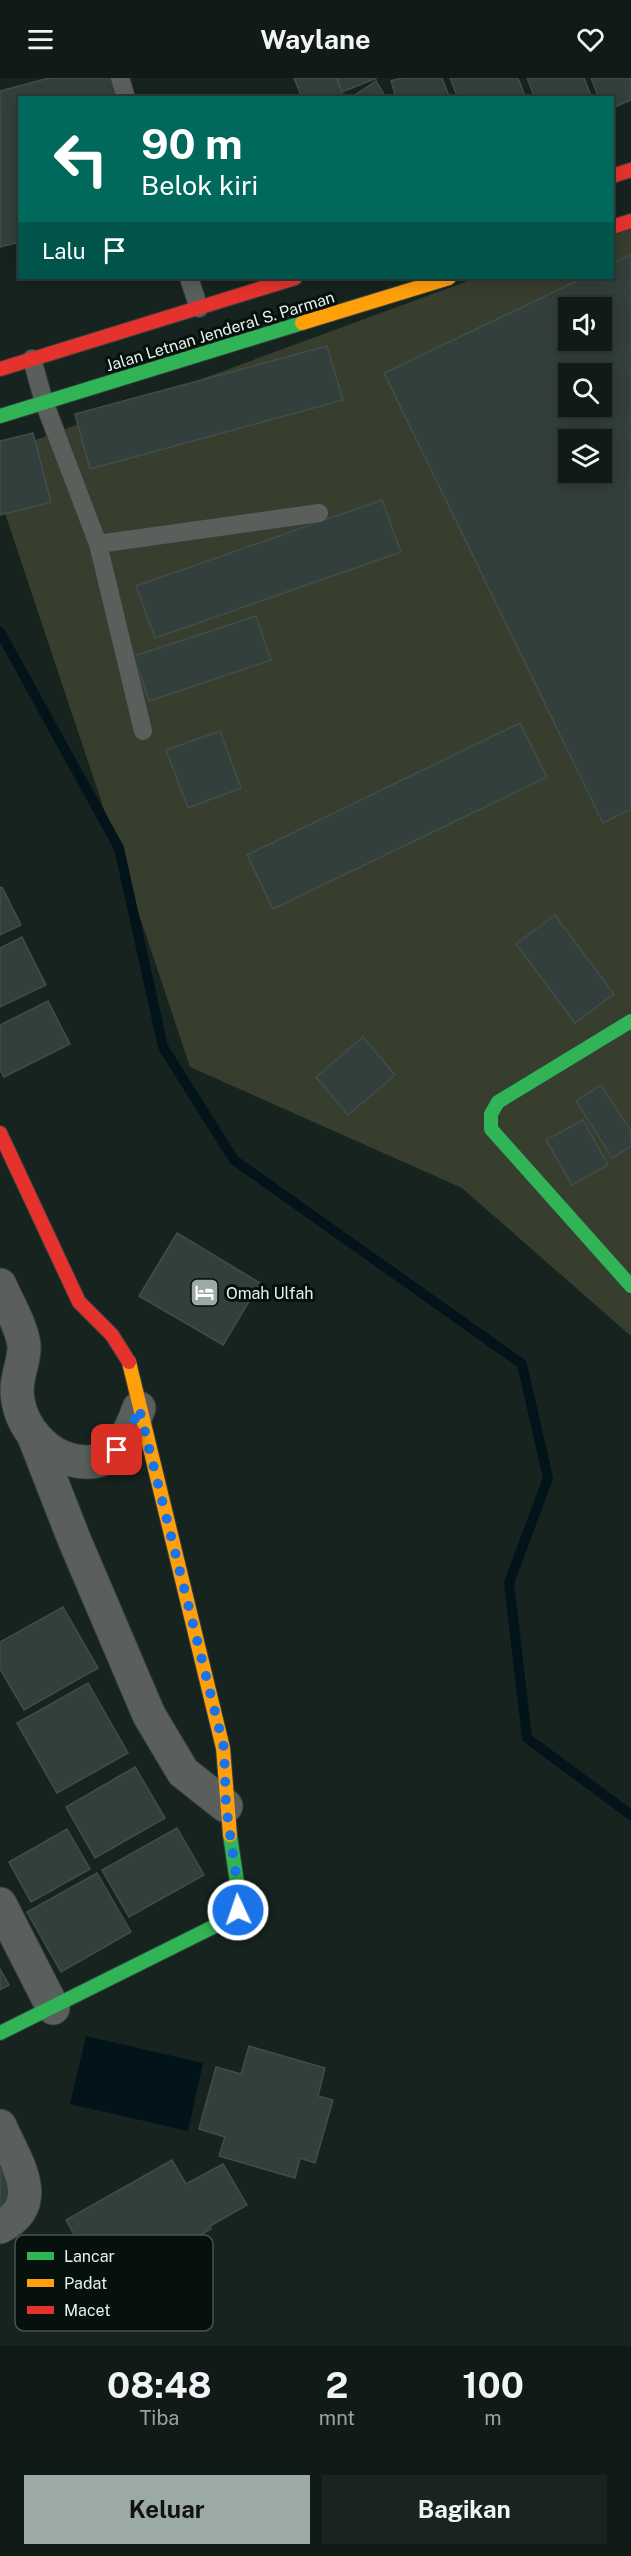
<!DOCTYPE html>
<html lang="id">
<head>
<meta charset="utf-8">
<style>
  body { margin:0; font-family:"Public Sans",sans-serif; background:#192320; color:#f1f3f6; height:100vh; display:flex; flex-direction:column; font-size:22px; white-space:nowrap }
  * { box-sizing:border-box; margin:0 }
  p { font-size:20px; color:#9ca1a1 }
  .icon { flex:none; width:33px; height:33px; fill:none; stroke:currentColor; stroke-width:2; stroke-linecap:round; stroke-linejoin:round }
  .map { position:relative; height:2268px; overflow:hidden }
  .drawer { display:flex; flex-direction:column; background:#101a17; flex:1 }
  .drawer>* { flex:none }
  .guide { position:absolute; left:18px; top:18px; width:596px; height:183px; border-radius:0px; box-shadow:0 3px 15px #0003,0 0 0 2px #303836; background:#00695c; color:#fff; overflow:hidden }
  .buttons { position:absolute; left:558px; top:219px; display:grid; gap:12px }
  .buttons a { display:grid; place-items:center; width:54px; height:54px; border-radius:0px; background:#101a17; box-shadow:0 3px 15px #0003,0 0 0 2px #303836; font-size:30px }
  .pin { position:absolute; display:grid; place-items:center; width:51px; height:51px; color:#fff; margin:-26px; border-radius:12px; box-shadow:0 3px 9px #0006 }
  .me { position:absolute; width:66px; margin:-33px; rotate:357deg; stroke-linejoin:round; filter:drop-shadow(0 0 4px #0008) }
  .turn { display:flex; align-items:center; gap:21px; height:126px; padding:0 24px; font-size:27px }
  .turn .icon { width:78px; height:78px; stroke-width:2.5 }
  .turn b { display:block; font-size:42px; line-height:51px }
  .then { display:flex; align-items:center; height:57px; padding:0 24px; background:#0003; gap:12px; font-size:22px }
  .eta { display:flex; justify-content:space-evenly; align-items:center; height:102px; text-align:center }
  .eta b { font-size:36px; font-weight:700; line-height:42px }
  .button { display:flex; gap:12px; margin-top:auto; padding:12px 24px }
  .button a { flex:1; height:69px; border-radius:0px; background:#9caaa4; color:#111; font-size:24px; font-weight:700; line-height:69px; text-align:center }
  .button a+a { background:#192320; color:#f1f3f6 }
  header { display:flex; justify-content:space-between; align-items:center; height:78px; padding:0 24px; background:#101a17; font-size:27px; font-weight:700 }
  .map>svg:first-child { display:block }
  .green { fill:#383e2e; fill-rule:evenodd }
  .water { fill:#02141a }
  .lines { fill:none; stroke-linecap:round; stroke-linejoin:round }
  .stream { stroke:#02141a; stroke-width:10 }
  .building { fill:#333f3c; stroke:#414d4a; stroke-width:1.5; fill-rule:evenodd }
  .lane-casing { stroke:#343f3b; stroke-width:20 }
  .street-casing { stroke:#343f3b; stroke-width:35 }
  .fast-casing { stroke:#343f3b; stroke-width:16 }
  .slow-casing { stroke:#343f3b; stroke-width:16 }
  .jam-casing { stroke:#343f3b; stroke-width:16 }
  .lane { stroke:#5b5f5c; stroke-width:18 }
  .street { stroke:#5b5f5c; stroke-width:33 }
  .fast { stroke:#30b455; stroke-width:14 }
  .slow { stroke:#ff9f0a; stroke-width:14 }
  .jam { stroke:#e5322d; stroke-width:14 }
  .route { stroke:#1a73e8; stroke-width:10; stroke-dasharray:0 18 }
  .labels { text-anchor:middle; stroke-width:6; stroke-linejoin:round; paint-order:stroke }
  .street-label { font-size:16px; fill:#e4f2ec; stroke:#06100c }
  .poi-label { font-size:16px; fill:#e4f2ec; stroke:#06100c; text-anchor:start }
  .key { fill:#06100c; stroke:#49544f; stroke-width:1.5 }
  .key-label { font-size:16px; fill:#e4f2ec }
</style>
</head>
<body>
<header><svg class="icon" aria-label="menu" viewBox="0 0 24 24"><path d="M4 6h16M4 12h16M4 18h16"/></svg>Waylane<svg class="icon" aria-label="heart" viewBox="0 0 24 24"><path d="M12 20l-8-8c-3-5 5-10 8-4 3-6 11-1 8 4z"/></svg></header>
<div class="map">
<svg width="631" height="2268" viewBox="0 0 631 2268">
  <rect width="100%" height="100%" fill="#16231f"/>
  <path class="green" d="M631,142V1258L462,1110L190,989L0,420V375L476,200H612V149ZM568,230H602V262H568ZM568,296H602V328H568ZM568,362H602V394H568Z"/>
  <path class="water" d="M86,1958L203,1985L188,2053L70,2026Z"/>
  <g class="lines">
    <path class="stream" d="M0,554L119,770L163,969L234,1082L522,1286L548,1400L509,1505L527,1660L631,1737"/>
  </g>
  <g class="building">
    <path d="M49,0H116L121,20H20V164L0,169V13Z"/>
    <path d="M294,0H336L344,20H302Z"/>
    <path d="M337,0H377L342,14Z"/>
    <path d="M401,0H442L449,18L396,20L391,3Z"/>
    <path d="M450,0H518L526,20H458Z"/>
    <path d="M527,0H584L592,20H535Z"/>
    <path d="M591,0H631V22L612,30V20H599Z"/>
    <path d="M376,3L386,20H350Z"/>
    <path d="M631,177V731L603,745L384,295L583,200H612V186ZM568,230H602V262H568ZM568,296H602V328H568ZM568,362H602V394H568Z"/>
    <path d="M327,268L343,322L90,391L75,336Z"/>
    <path d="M33,355L51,424L0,437V363Z"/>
    <path d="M382,422L401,474L155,560L136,508Z"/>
    <path d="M256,538L271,582L149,623L134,578Z"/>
    <path d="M520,645L547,699L273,831L247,777Z"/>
    <path d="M220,653L241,710L188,730L166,672Z"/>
    <path d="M2,809L21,847L0,857V810Z"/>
    <path d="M555,837L614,916L575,945L516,866Z"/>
    <path d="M22,859L46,907L0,929V870Z"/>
    <path d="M48,923L70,966L4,999L0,992V947Z"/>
    <path d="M363,959L395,997L348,1037L316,999Z"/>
    <path d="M601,1007L631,1053V1068L612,1080L576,1023Z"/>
    <path d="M583,1042L608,1087L572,1107L546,1062Z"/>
    <path d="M177,1155L260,1205L223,1267L139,1218Z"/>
    <path d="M63,1529L98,1590L24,1632L0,1591V1564Z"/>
    <path d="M88,1605L128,1675L57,1715L17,1645Z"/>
    <path d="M135,1689L165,1740L95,1780L66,1729Z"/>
    <path d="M177,1750L204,1797L129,1839L102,1792Z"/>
    <path d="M67,1751L90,1791L31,1824L9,1784Z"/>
    <path d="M97,1795L131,1854L61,1894L27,1834Z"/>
    <path d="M0,1891L9,1907L0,1912Z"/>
    <path d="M249,1968L325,1990L318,2018L333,2022L315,2085L300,2080L295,2100L219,2078L225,2059L199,2051L216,1989L241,1996Z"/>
    <path d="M172,2082L186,2106L223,2086L247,2127L210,2148L211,2151L105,2211L66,2142Z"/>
    <path d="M0,2091L18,2122L0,2132Z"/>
  </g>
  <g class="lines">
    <defs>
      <g id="lane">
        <path d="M120,0L126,20"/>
        <path d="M189,200L199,230"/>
        <path d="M32,281L44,324L98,466L143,653"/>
        <path d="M98,466L319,435"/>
      </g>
      <g id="street">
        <path d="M0,1207C8,1226 21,1246 24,1267C25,1281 17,1297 17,1312C18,1349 48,1383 86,1384C117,1385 130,1355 139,1330"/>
        <path d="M33,1356L74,1461L149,1637L183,1694L226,1728"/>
        <path d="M0,1826L53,1930"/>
        <path d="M0,2048C15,2083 47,2125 0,2149"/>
      </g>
      <g id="fast">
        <path d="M0,338L302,245"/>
        <path d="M631,943L498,1024L491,1036V1051L631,1208"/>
        <path d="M0,1955L233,1839L240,1825L230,1757"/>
      </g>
      <g id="slow">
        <path d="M302,245L449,200"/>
        <path d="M129,1284L223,1670L230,1757"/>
      </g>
      <g id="jam">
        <path d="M612,98L631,92"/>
        <path d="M612,149L631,143"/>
        <path d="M0,291L295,200"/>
        <path d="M0,1055L79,1224L112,1257L129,1284"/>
      </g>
    </defs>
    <use href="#lane" class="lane-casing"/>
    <use href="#street" class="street-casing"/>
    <use href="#fast" class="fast-casing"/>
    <use href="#slow" class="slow-casing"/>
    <use href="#jam" class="jam-casing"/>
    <use href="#lane" class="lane"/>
    <use href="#street" class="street"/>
    <use href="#fast" class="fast"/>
    <use href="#slow" class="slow"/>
    <use href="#jam" class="jam"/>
  </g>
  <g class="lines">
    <path class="route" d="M117,1372L130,1354L139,1330L224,1670L226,1728L240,1825L238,1832"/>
  </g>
  <defs>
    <symbol id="hotel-square" viewBox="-11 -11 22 22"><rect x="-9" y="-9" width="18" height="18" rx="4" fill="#9caaa4" stroke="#06100c"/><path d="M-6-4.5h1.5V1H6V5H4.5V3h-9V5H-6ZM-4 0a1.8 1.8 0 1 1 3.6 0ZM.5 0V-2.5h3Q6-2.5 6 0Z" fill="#fff"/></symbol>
  </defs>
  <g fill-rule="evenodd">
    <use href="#hotel-square" x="188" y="1198" width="33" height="33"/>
  </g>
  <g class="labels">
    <g class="street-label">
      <text transform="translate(220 253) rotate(-17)" y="6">Jalan Letnan Jenderal S. Parman</text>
    </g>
    <g class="poi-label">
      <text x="226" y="1221">Omah Ulfah</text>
    </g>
  </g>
  <rect x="15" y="2157" width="198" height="96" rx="9" class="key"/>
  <rect x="27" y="2174" width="27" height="8" fill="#30b455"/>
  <rect x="27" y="2201" width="27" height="8" fill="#ff9f0a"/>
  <rect x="27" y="2228" width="27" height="8" fill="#e5322d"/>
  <g class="key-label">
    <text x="64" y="2184">Lancar</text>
    <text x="64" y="2211">Padat</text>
    <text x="64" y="2238">Macet</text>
  </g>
</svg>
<div class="buttons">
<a><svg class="icon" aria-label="sound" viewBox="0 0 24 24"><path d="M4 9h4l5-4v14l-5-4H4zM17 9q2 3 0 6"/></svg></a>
<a><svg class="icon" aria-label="search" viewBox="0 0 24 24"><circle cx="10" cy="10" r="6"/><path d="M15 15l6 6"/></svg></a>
<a><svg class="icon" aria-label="layers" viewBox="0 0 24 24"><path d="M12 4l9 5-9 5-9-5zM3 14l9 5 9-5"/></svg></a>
</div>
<div class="pin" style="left:117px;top:1372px;background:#d93025"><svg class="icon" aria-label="arrive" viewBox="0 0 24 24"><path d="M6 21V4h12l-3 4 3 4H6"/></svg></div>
<svg class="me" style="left:238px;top:1832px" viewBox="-20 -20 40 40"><circle r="17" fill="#1a73e8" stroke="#fff" stroke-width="3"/><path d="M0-11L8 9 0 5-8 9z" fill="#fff"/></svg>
<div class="guide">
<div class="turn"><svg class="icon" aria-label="left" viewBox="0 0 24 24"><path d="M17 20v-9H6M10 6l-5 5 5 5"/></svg><div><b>90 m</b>Belok kiri</div></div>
<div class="then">Lalu<svg class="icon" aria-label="arrive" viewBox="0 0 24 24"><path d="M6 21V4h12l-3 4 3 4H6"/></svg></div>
</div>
</div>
<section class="drawer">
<div class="eta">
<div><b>08:48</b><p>Tiba</p></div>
<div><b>2</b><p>mnt</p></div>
<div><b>100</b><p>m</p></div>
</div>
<div class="button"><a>Keluar</a><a>Bagikan</a></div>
</section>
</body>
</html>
